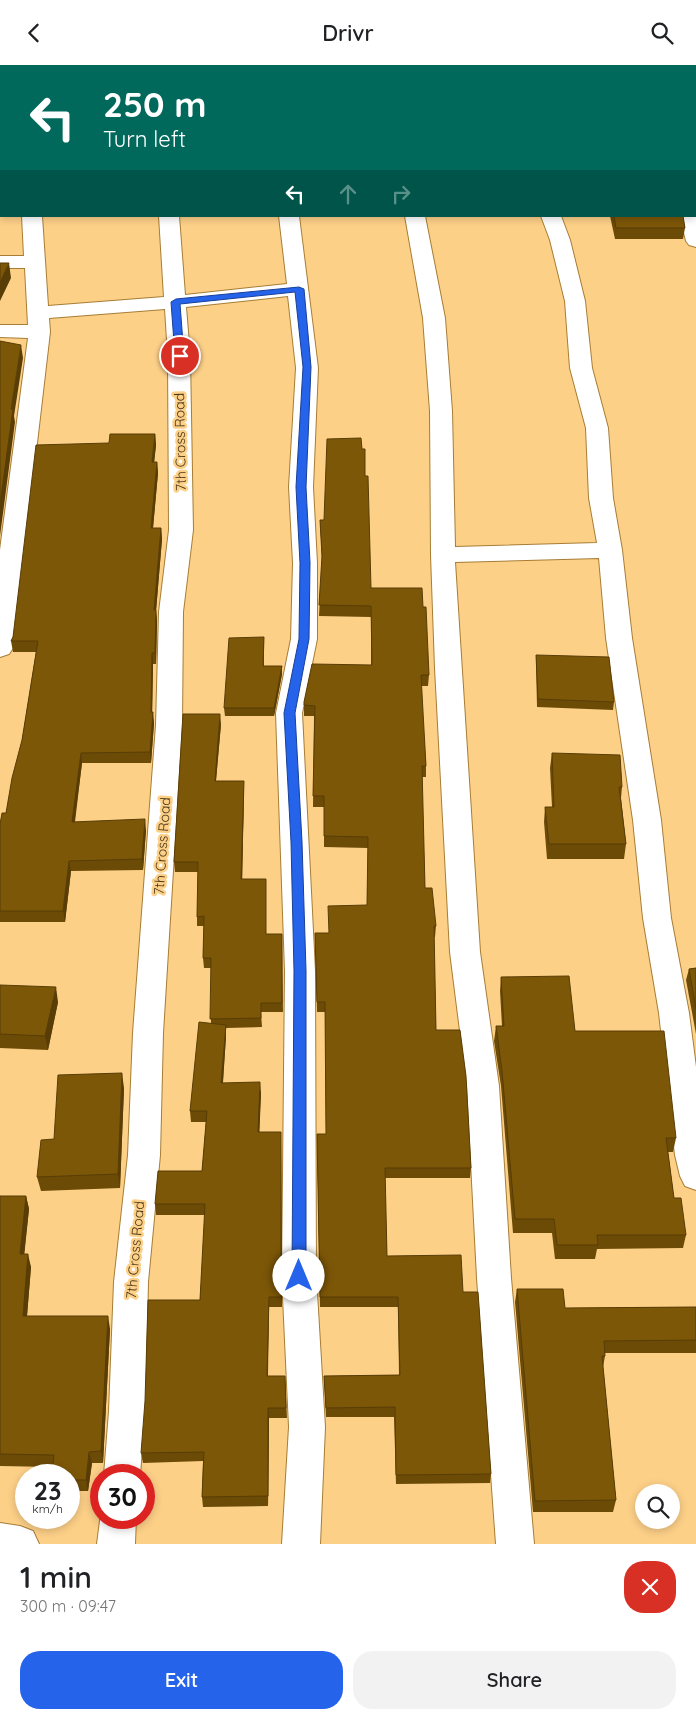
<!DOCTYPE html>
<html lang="en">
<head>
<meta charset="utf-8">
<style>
  body { margin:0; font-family:Quicksand,sans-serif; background:#f2f2f2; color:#202124; height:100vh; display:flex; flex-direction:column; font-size:19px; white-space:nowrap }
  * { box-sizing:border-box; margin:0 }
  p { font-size:16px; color:#757577 }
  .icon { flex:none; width:28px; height:28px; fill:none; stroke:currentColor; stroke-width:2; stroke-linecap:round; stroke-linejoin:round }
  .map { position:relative; height:1479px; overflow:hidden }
  .drawer { display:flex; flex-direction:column; background:#fff; flex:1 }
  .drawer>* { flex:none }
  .top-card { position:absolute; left:0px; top:0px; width:696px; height:152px; box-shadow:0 2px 8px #0003; background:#00695c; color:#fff; overflow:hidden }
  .controls { position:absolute; left:635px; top:1419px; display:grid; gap:10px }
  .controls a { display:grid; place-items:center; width:45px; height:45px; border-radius:50%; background:#fff; box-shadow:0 2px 8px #0003; font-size:25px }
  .speed { position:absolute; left:15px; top:1399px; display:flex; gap:10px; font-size:25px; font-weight:700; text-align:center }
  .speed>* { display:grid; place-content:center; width:65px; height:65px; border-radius:50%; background:#fff; box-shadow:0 2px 8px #0003; line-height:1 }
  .speed small { font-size:12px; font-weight:400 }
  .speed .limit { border:8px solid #d22; background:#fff; color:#111 }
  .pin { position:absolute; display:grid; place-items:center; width:42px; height:42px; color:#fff; margin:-21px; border:2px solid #fff; border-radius:50%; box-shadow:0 1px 5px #0007 }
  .me { position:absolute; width:55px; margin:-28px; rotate:0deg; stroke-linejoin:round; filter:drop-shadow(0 0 4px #0008) }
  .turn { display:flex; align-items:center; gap:18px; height:105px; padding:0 20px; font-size:22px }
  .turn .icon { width:65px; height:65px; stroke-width:2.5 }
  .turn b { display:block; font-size:35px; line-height:42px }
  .lanes { display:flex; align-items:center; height:48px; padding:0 20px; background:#0003; justify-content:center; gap:25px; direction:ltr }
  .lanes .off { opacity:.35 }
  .round { display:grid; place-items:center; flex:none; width:52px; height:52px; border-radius:20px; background:#f2f2f2 }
  .headline { display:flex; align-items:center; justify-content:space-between; height:85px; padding:0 20px }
  h1 { font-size:30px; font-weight:600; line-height:38px }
  .primary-button { display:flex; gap:10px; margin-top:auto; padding:10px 20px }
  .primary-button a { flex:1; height:58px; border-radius:20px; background:#2563eb; color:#fff; font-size:20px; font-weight:600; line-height:58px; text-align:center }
  .primary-button a+a { background:#f2f2f2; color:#202124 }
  header { display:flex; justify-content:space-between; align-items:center; height:65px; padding:0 20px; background:#fff; font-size:22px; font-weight:600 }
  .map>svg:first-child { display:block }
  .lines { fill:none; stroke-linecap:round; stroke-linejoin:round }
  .minor-casing { stroke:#a77d35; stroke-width:2 }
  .secondary-casing { stroke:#a77d35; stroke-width:2 }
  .minor { fill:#fff; fill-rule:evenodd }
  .secondary { fill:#fff; fill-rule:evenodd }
  .wall { fill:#6c4b07 }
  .shaded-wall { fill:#583d06 }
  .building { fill:#7d5708; stroke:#583d06 }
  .route { fill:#2563eb; stroke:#184099 }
  .labels { text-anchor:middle; stroke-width:5; stroke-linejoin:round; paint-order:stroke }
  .street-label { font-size:14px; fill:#473516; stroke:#fdd088 }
</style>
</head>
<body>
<header><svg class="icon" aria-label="back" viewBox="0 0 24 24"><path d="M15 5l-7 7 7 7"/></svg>Drivr<svg class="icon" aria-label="search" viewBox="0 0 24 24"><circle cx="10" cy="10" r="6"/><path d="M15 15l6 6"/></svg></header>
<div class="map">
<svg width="696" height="1479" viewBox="0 0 696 1479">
  <rect width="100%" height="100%" fill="#fdd088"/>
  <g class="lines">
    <defs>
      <g id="minor">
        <rect x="15" y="0" width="18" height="1"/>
        <rect x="143" y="0" width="18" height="1"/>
        <rect x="267" y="0" width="18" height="1"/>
        <rect x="386" y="0" width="18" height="1"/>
        <rect x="505" y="0" width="18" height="1"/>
        <path d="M628,0H646L647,1H629Z"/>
        <path d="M695,146L696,147V182L689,180L686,176L680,151H695Z"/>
        <path d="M22,151H42L48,241L164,232L159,151H179L185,230L287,219L279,151H299L318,303L313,422L317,498V574L302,648L315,906L316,1211L325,1362L320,1479H282L289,1362L282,1211L285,906L276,648L291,574L293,498L289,422L296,303L288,231L186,242L190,291L193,465L183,547L182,660L163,968L160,1090L148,1217L145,1346L140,1410H104L109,1346L114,1217L128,1090L133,968L156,660L159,547L169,465L168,291L165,244L49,253L50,267L13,583L9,589L0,592V485L28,273L0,272V260H28L25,203H0V191H24Z"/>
        <path d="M405,151H425L445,253L452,346L455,482L597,478L589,433L586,363L570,303L565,236L550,175L541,151H561L570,175L585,236L592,303L608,363L613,433L622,485L632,573L661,755L671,853L689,948L696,1002V1125L685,1121L680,1111L675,1090L659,948L643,853L633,755L606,573L599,493L455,497L480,887L499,1021L511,1213L534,1479H496L477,1213L467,1021L450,887L435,603L431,490L430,346L423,253Z"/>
        <path d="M101,1448V1452H136L135,1479H97Z"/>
      </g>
      <path id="secondary" d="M0,1458L20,1461L33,1466L39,1479H0Z"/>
    </defs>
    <use href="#minor" class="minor-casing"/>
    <use href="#secondary" class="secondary-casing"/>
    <use href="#minor" class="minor"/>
    <use href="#secondary" class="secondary"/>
  </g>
  <g class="wall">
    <path d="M657,0H696V145H695V1H657Z"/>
    <path d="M610,151H683L685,163L683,174H615Z"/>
    <path d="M155,369L156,380L154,397H157L158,408L153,463H161L162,474L156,546L157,556L156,599H153L152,647L154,658L151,698H82L75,757L146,765L143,805L71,806L65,857H0V759L6,748L22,675L36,587H13L11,576L109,378Z"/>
    <path d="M320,455H324L371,523L423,542L429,610L428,621H421L426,701V712H422L425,823L436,861L435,872H434L436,965L471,1103L470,1113H385L387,1191L463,1227L491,1409L490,1418L396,1419L394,1352H326L324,1311L399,1310L398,1242H320L317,1069H326L325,947H317L315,868H329L367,840L368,783L324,782V742H313L314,651H304V637L371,600V552L319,551L322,495Z"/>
    <path d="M264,572V601H282V609L274,651H225L224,643Z"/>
    <path d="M536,590L614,637L613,645L537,642L536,598Z"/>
    <path d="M221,659L216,716L244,725L242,814H266V869L282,879L283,947H261L262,962L226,963V971L223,1018L261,1028L259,1067L281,1078L282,1242H269L268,1311H285L287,1353H269L268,1441L203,1442L202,1432L203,1396L143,1398L141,1388L200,1235L205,1150H156L155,1139L202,1106L206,1057H191L190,1046L211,958V903H204L203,893L204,861H197V852L198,807H175L174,797Z"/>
    <path d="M552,688L622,722L621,733L626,779L624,794H547L544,757L545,742H552L550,703Z"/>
    <path d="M696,903V969L686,915L689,904Z"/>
    <path d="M501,912L575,966L676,1073L673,1087H668L674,1133L686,1170L683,1183L597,1184L595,1194H555L552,1168H513L501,1021L494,976L496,961H502L500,926Z"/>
    <path d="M0,920L58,937L48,985L0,983Z"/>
    <path d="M124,1023L120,1123L41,1126L37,1112L54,1074Z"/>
    <path d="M0,1131H26L29,1144L24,1189L31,1202L27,1251L110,1264L103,1398H92L88,1426H69V1410L53,1402L0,1401Z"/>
    <path d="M517,1224L565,1243L696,1242V1288H605V1291L603,1302L616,1435L613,1447H533L515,1237Z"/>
  </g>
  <g class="shaded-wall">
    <path d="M0,0H3V1H1V6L0,8Z"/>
    <path d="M1,32V46L0,48V34Z"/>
    <path d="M9,198L11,213L0,236V217Z"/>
    <path d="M21,280L23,293L14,351L15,357L0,471V439L11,344Z"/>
    <path d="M155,369L156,380L153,408L152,397Z"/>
    <path d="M157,397L158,408L152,474L151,463Z"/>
    <path d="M161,463L162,474L156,546L157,556L156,599L155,588L154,545Z"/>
    <path d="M152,588L153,599L152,658L151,647Z"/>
    <path d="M282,601V609L274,651V643Z"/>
    <path d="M153,647L154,658L151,698L150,687Z"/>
    <path d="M220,649L221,659L215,726V716Z"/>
    <path d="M81,688L82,698L73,768L72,757Z"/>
    <path d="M244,716V725L242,824L241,814Z"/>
    <path d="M145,754L146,765L143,805L142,794Z"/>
    <path d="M69,796L71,806L65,857L63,846Z"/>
    <path d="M56,922L58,937L48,985L45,971Z"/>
    <path d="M226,960V971L222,1029L221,1018Z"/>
    <path d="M122,1008L124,1023L120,1123L118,1109Z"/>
    <path d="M260,1017L261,1028L259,1078L258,1067Z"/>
    <path d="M281,1067V1078L282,1242L281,1232Z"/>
    <path d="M26,1131L29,1144L23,1202L20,1189Z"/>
    <path d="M28,1189L31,1202L26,1263L23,1251Z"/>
    <path d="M269,1232V1242L267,1321V1311Z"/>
    <path d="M108,1251L110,1264L103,1398L101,1386Z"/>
    <path d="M268,1343L269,1353L268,1441Z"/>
    <path d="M89,1387L92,1398L88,1426L86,1415Z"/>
  </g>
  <g class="building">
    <path d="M660,0H696V134H695V136V1H661Z"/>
    <path d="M0,22L1,23V32L0,34Z"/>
    <path d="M614,151H683L685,163H616Z"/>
    <path d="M0,198H9L0,217Z"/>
    <path d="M0,276L21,280L11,344H13L0,439Z"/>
    <path d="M110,369H155L152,397H157L151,463H161L154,545H156L155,588H152L151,647H153L150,687L81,688L72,757L145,754L142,794L69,796L63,846H0V759L2,748H6L12,713L22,675L38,576H11L13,572L36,380L109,378Z"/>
    <path d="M361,373L362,384H365V411H368L371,523H422L423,542H426L429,610H421L426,701H422L425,823H432L436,861H434L436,965H460L466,1011L471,1103H385L387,1191L461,1190L463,1227H478L491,1409L396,1410L395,1342L326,1343L324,1311L400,1310L398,1232H320L317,1069H326L325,937H317L315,868H329L328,841L367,840L368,772L324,771V731H313L315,641L304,640V637L312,599L372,600L371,541L319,540L322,491L320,455H324L327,374Z"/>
    <path d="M264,572L263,601H282L274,643H224L229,573Z"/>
    <path d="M536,590L609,592L614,637L538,634Z"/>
    <path d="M183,649H220L215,716H244L241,814H266V869H282V938H261V953L210,954L211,893H203L204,851L197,852L198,797H174Z"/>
    <path d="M552,688L620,690L622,722H619L626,779H549L545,742H554Z"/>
    <path d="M696,903V944L689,904Z"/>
    <path d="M569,911L575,966H664L676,1073H666L674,1133H681L686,1170H597L598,1180H557L554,1154H515L502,1006L496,961H504L501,912Z"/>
    <path d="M0,920L56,922L45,971L0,969Z"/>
    <path d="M199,957L226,960L221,1018L260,1017L258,1067H281V1232H269L267,1311H285L286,1343H268V1431L202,1432L204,1387L141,1388L145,1336L148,1235H200L205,1139H155L158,1106H202L207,1046H190Z"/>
    <path d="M122,1008L118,1109L37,1112L41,1075L54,1074L58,1010Z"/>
    <path d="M0,1131H26L20,1189H28L23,1251H108L101,1386L89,1387L86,1415H69V1410H52L54,1390L0,1389Z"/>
    <path d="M517,1224H563L565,1243L696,1242V1275L604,1276L605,1291H602L616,1435L535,1436Z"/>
  </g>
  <path class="route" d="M299,222L304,224L311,302L306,422L310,498L309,574L295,648L302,777L306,906V1211L304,1215L299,1217L294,1215L292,1211L294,906L291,777L284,648L299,574L300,498L296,422L303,302L295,227L180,239L184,291L180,294L175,291L171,237L176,234Z"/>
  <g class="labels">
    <g class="street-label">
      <text transform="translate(180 377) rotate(-91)" y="5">7th Cross Road</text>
      <text transform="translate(162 781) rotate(-86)" y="5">7th Cross Road</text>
      <text transform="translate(135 1185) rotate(-85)" y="5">7th Cross Road</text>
    </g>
  </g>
</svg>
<div class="controls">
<a><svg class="icon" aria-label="search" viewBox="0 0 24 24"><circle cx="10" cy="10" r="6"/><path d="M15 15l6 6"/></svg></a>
</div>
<div class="speed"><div>23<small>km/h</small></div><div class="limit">30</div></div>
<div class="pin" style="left:180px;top:291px;background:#d93025"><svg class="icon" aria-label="arrive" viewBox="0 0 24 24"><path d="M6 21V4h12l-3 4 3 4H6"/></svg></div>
<svg class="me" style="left:299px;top:1211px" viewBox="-20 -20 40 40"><circle r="19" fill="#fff"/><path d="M0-13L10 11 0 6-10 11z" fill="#2563eb"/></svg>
<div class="top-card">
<div class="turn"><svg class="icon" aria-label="left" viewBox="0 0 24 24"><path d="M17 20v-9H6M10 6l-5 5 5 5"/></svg><div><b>250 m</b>Turn left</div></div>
<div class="lanes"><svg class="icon" aria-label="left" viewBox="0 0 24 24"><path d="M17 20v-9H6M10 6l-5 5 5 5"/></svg><svg class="icon off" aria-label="ahead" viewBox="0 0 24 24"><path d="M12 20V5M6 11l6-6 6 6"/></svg><svg class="icon off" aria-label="right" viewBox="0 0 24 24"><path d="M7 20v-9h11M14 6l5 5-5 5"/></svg></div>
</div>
</div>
<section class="drawer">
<div class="headline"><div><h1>1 min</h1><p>300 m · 09:47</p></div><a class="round" style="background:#d93025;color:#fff"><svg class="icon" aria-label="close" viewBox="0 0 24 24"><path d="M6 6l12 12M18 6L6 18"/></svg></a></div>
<div class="primary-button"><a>Exit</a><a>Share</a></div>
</section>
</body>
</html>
